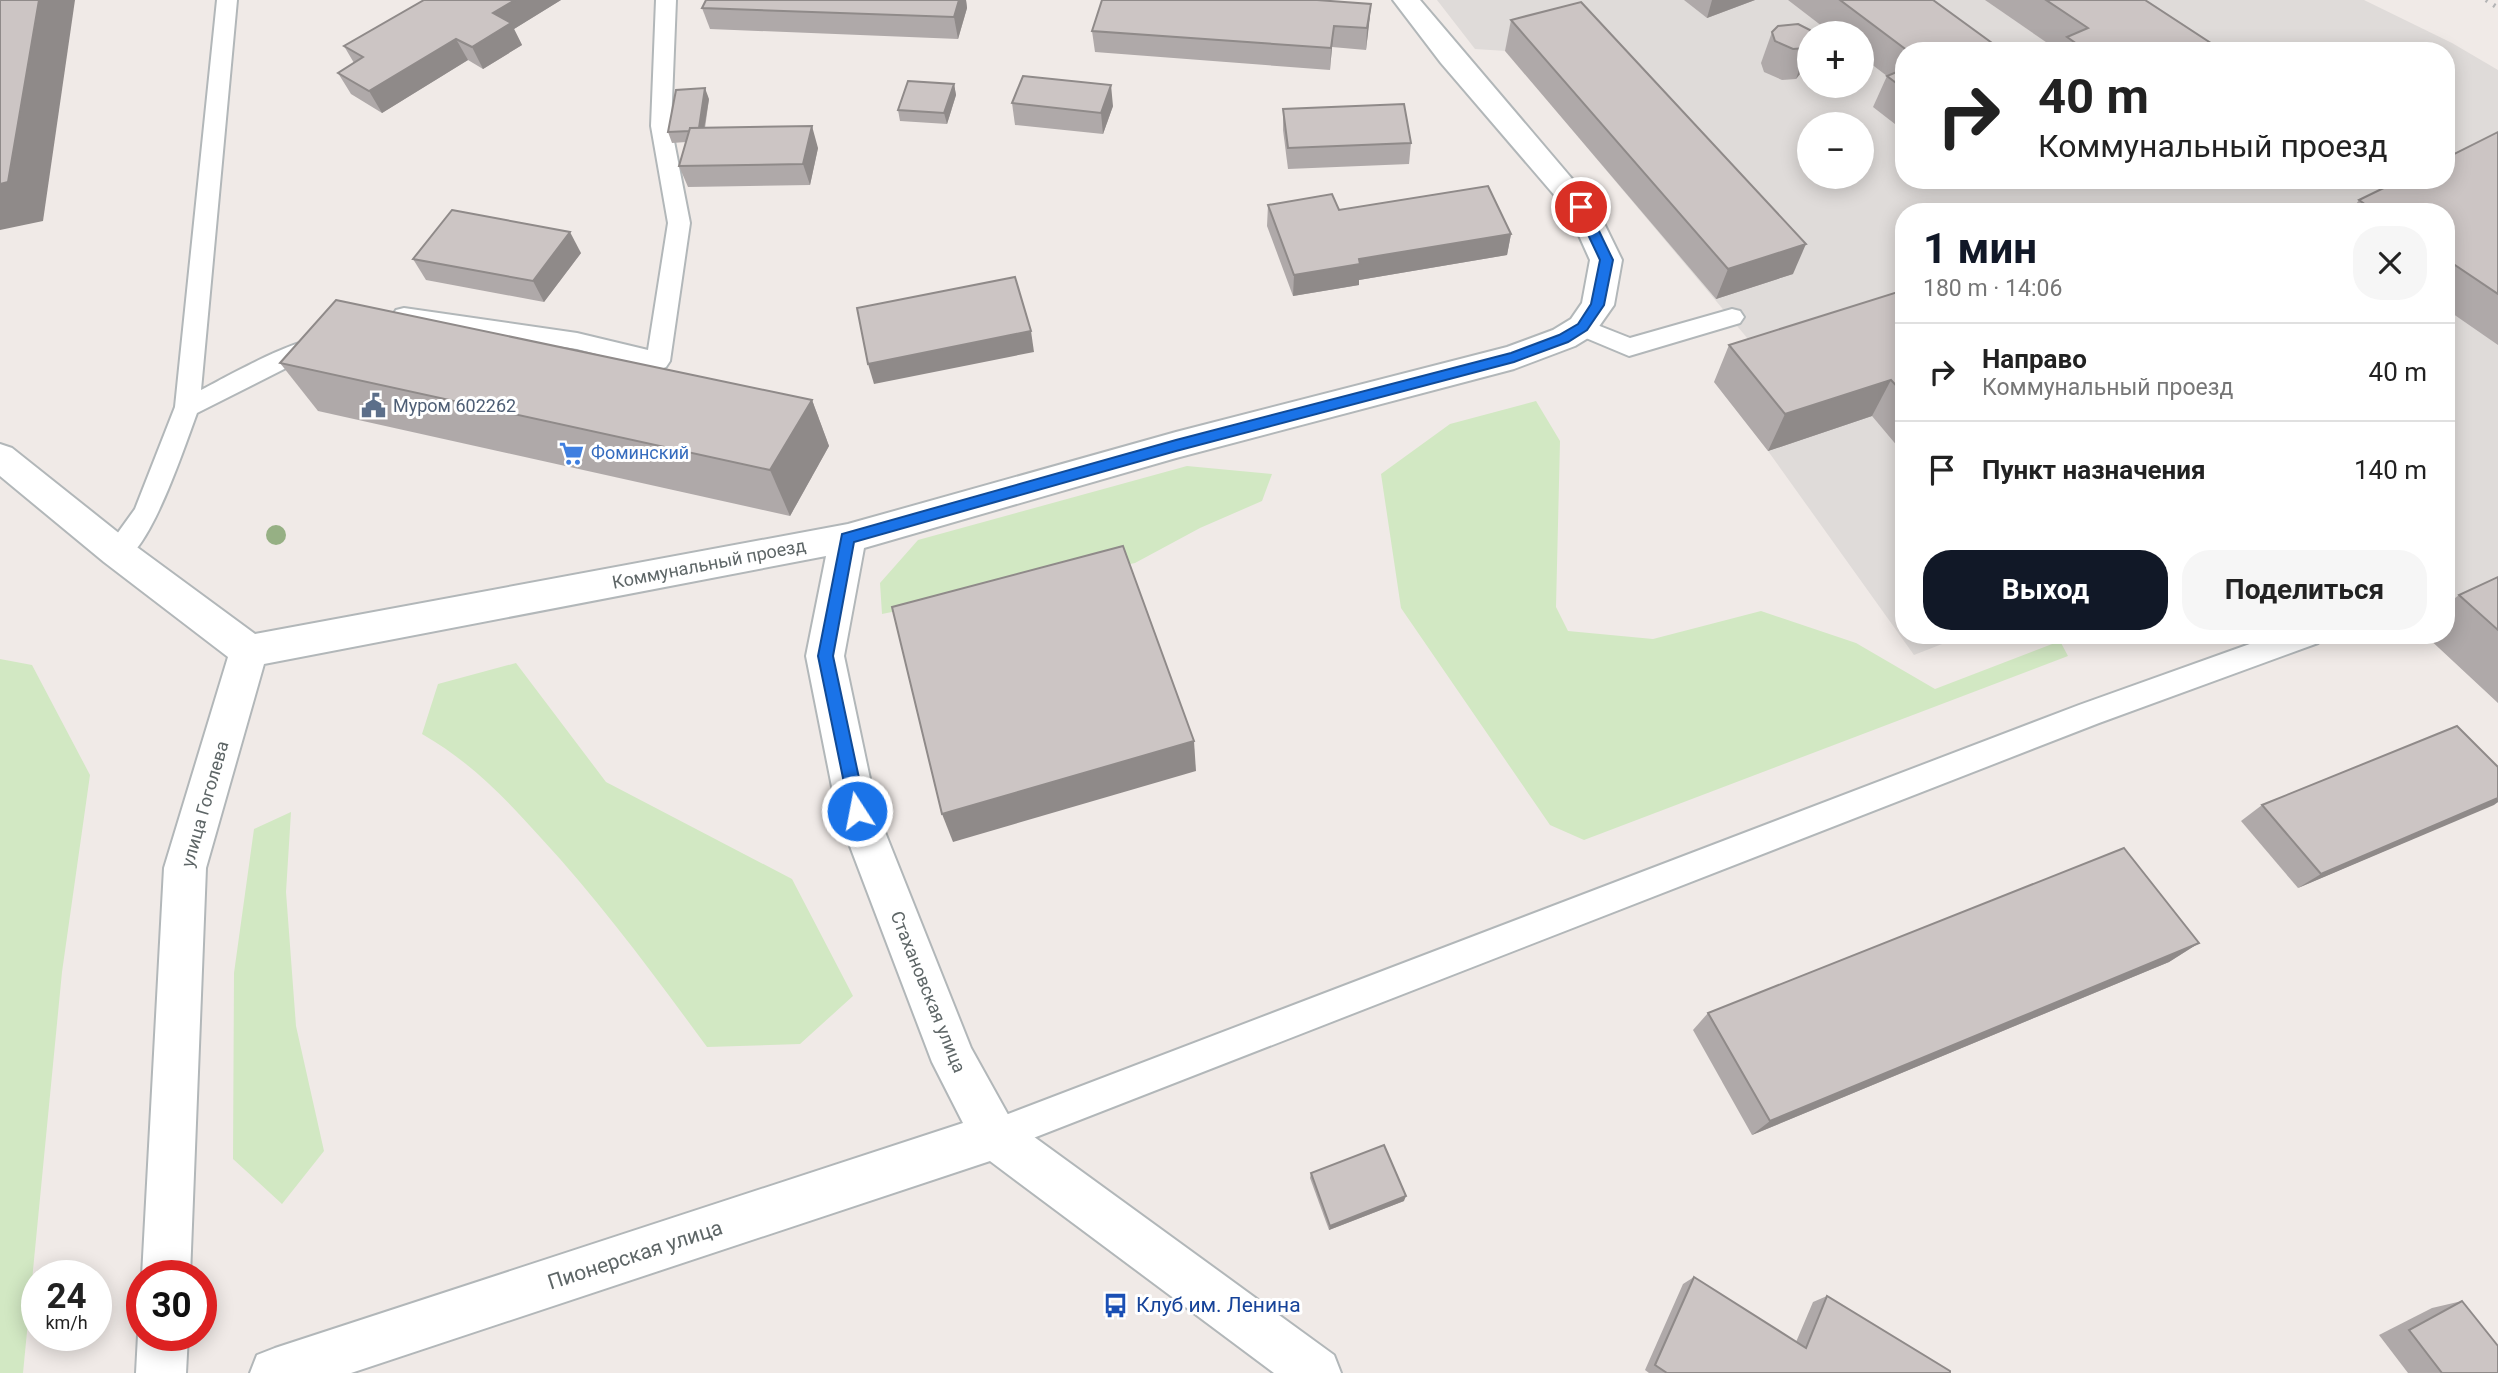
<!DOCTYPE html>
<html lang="ru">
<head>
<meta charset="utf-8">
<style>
  body { margin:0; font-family:Roboto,sans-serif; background:#f6f6f6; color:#222; height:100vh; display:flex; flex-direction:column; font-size:26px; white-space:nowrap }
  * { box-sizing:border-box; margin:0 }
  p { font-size:23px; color:#767676 }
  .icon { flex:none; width:38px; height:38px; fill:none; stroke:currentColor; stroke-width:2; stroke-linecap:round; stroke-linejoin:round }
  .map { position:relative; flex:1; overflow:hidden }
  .drawer { position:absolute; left:1895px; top:203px; width:560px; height:441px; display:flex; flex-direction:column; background:#fff; border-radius:28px; box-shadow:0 4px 18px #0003 }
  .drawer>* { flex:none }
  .guide { position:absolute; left:1895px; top:42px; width:560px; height:147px; border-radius:28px; box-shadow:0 4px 18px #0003; background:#fff; color:#222; overflow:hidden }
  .tools { position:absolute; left:1797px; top:21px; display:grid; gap:14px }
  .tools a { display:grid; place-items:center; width:77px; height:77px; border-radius:50%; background:#fff; box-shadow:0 4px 18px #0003; font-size:35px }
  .speed { position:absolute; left:21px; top:1260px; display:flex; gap:14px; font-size:35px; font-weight:700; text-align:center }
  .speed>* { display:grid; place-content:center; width:91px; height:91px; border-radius:50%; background:#fff; box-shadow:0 4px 18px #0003; line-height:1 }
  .speed small { font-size:18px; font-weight:400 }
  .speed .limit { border:10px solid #d22; background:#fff; color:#111 }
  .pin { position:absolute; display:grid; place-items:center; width:60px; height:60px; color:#fff; margin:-30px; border:4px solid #fff; border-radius:50%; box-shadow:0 2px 7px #0007 }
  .me { position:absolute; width:77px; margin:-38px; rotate:349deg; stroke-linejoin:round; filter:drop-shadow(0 0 5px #0008) }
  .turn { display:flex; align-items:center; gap:24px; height:147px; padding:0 28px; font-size:32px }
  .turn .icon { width:91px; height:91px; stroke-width:2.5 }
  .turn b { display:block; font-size:49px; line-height:60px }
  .round { display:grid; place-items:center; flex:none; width:74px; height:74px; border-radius:28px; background:#f6f6f6 }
  .head { display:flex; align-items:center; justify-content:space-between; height:119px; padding:0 28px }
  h1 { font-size:42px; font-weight:700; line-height:52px; color:#111827 }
  .primary-button { display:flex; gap:14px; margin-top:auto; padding:14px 28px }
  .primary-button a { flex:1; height:80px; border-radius:28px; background:#111827; color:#fff; font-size:28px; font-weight:700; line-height:80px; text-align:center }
  .primary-button a+a { background:#f6f6f6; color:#222 }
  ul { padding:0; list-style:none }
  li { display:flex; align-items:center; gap:21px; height:98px; padding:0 28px; border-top:2px solid #e0e0e0 }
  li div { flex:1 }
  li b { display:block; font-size:26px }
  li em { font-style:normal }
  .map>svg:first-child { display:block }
  .industrial { fill:#dfdbd9; fill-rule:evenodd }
  .green { fill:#d2e8c3 }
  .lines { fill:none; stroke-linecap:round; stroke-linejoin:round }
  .lane-casing { stroke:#b2b7b9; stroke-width:4 }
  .street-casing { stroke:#b2b7b9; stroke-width:4 }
  .lane { fill:#fff; fill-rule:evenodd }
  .street { fill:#fff; fill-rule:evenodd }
  .rail { stroke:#b3b4b5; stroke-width:4.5; stroke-dasharray:2 7; stroke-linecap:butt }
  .tree { fill:#96b084 }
  .wall { fill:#afa9a9 }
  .shaded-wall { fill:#8f8a89 }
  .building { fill:#ccc5c4; stroke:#8f8a89; stroke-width:2 }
  .route { fill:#1a73e8; stroke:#114b97; stroke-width:2 }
  .labels { text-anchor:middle; stroke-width:6; stroke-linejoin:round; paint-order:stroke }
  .service-label { font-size:18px; fill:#4e5e75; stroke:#fff; text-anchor:start }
  .shop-label { font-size:18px; fill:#366cbe; stroke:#fff; text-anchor:start }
  .street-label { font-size:18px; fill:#5e6667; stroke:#fff }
  .near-street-label { font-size:21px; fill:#5e6667; stroke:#fff }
  .near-transit-label { font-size:21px; fill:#164399; stroke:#fff; text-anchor:start }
</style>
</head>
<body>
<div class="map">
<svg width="2498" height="1373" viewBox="0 0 2498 1373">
  <rect width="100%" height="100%" fill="#f0eae7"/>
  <path class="industrial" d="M1437,0H2364L2452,43L2498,70V703L2446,635V212H1904V635H1965L1914,655L1768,451L1714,382L1769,364L1506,51L1475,49ZM1810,33H1862V86H1810ZM1904,51H2446V180H1904ZM1810,124H1862V177H1810Z"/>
  <g class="green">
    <path d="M1536,401L1560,441L1556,607L1568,631L1653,639L1761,611L1856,643L1935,689L2060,641L2068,656L1584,840L1550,825L1401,608L1381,474L1450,424Z"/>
    <path d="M1187,466L1272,474L1262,501L1200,528L1135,563L882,614L880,583L918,540Z"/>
    <path d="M0,659L32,665L90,775L62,972L23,1373H0Z"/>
    <path d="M516,663L606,782L792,879L853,996L800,1044L707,1047C654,975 602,904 541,838C503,796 472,763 422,734L438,684Z"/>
    <path d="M291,812L286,892L296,1026L324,1151L282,1204L233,1159L234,973L254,829Z"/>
  </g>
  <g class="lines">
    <defs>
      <g id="lane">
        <path d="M217,0H237L201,390C226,377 305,332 328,339L332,345L328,351L296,363L197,413C185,445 152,546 124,560C118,563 114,561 108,559L104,552L135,509L175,407Z"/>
        <path d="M656,0H676L671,126L690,223L670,361L666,367L658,370L577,349L396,322L392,316L396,310L404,308L577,333L648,350L668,223L651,126Z"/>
        <path d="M1732,309L1740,311L1744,317L1740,323L1629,356L1574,333L1570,327L1574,321L1582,319L1630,338Z"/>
        <path d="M2275,635H2322L2318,643L2099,723L995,1153L983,1148L978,1136L983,1124L995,1119L2079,705Z"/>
      </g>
      <g id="street">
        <path d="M1393,0H1420L1596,207L1622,260L1614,305L1593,335L1575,346L1514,369L1176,458L864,548L844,656L877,812L971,1048L1011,1120L1334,1355L1341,1373H1274L990,1161L351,1373H250L257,1355L275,1348L963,1123L932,1062L837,812L806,656L826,556L264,664L206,868L190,1276H142L164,868L228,657L104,562L0,476V444L12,448L130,542L255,634L848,524L1176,432L1507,347L1553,330L1571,319L1582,303L1590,260L1568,211L1441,63Z"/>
        <path d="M142,1326V1335H188L186,1373H136L138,1335Z"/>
      </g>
    </defs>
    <use href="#lane" class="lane-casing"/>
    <use href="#street" class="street-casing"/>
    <use href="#lane" class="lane"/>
    <use href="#street" class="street"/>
    <path class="rail" d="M2486,0L2498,8"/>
  </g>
  <circle class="tree" cx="276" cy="535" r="10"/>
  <g class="wall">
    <path d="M424,0H561L514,29L522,45L483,69L468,60L382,113L351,94L338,73L354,63L344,46Z"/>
    <path d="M706,0H966L967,8L958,39L710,29L702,8Z"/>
    <path d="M1684,0H1755L1707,18Z"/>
    <path d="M1788,0H1933L2003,51H1904V131L1873,107L1887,76L1862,57V33H1831Z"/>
    <path d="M1985,0H2145L2223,51H2059Z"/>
    <path d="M1371,4L1366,50L1332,47L1330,70L1095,52L1092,31Z"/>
    <path d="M1511,20L1793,274L1716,299L1505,51Z"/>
    <path d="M1772,32L1810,33V55L1804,69L1796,79L1782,80L1764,72L1761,63Z"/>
    <path d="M954,84L956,95L947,124L900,121L898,110Z"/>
    <path d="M709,99L705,128L818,148L810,185L688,187L679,166L686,142L672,143L668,132Z"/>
    <path d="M1012,103L1113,106L1103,134L1015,125Z"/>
    <path d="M1283,109L1411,143L1409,164L1288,169L1283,130Z"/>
    <path d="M2498,132V345L2446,309V212H2350L2359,200Z"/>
    <path d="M1268,205L1339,210L1511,234L1507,255L1359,280V285L1293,296L1267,226Z"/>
    <path d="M581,253L544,302L426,280L413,259Z"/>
    <path d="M1904,290V454L1872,416L1768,451L1714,382L1729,345Z"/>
    <path d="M280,363L812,400L829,446L790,516L318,411Z"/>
    <path d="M2498,577V703L2425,635H2446V605L2459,595Z"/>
    <path d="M2498,767V802L2298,888L2241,821L2262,805Z"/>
    <path d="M2199,943L2169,962L1752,1135L1693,1030L1708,1013Z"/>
    <path d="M1311,1173L1404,1201L1329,1230L1310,1178Z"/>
    <path d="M1694,1277L1796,1342L1813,1302L1827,1296L1950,1373H1649L1645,1370L1683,1284Z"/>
    <path d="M2462,1301L2498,1373H2408L2379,1335L2432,1308Z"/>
  </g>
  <g class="shaded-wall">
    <path d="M39,0H75L43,221L0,230V184Z"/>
    <path d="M515,0H561L514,29L522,45L483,69L472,47L493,13Z"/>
    <path d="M959,0H966L967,8L958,39L954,17Z"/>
    <path d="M1712,0H1755L1707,18Z"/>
    <path d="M1371,4L1369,25L1366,50L1367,28Z"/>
    <path d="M1334,26L1332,47L1330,70L1331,48Z"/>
    <path d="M456,39L468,60L382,113L369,91Z"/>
    <path d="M1810,45V55L1804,69L1796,79L1807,48Z"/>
    <path d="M954,84L956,95L947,124L944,113Z"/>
    <path d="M1111,85L1113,106L1103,134L1101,113Z"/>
    <path d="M705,88L709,99L702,141L698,130Z"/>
    <path d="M812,126L818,148L810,185L803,164Z"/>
    <path d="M570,232L581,253L544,302L533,281Z"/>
    <path d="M1511,234L1507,255L1359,280V285L1293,296L1294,275L1359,259Z"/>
    <path d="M1806,244L1793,274L1716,299L1728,269Z"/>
    <path d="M1031,331L1034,352L874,384L868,364Z"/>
    <path d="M1891,380L1872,416L1768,451L1785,414Z"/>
    <path d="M812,400L829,446L790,516L770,470Z"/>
    <path d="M1194,741L1196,771L953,842L942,814Z"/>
    <path d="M2498,798V802L2494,805L2298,888L2321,874Z"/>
    <path d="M2199,943L2169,962L1752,1135L1770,1121Z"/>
    <path d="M1406,1196L1404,1201L1329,1230L1330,1226Z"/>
  </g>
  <g class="building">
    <path d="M0,0H39L8,182L0,184Z"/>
    <path d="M424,0H515L493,13L511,23L472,47L456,39L369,91L338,73L363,57L344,46Z"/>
    <path d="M706,0H959L954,17L702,8Z"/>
    <path d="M1102,0H1317L1371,4L1367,28L1334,26L1331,48L1092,31Z"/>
    <path d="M1840,0H1933L2003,51H1908Z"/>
    <path d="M2046,0H2145L2223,51H2087L2067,37L2088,28Z"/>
    <path d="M1581,2L1806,244L1728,269L1511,20Z"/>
    <path d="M1798,24L1810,30L1812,33H1810V45L1807,48L1793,49L1775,41L1772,32L1778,26Z"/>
    <path d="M2286,44L2297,51H2271Z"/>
    <path d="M1904,69V89L1887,76Z"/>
    <path d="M1023,76L1111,85L1101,113L1012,103Z"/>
    <path d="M908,81L954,84L944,113L898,110Z"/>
    <path d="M705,88L699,128H690V131L668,132L676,90Z"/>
    <path d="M1404,104L1411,143L1288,148L1283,109Z"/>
    <path d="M812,126L803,164L679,166L690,128Z"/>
    <path d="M2498,132V294L2446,259V212H2376L2359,200L2400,180H2446V158Z"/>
    <path d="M1488,186L1511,234L1359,259L1360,264L1294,275L1268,205L1332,194L1339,210Z"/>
    <path d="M452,210L570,232L533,281L413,259Z"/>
    <path d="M1015,277L1031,331L868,364L857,308Z"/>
    <path d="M1904,290V394L1891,380L1785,414L1729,345Z"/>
    <path d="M336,300L812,400L770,470L280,363Z"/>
    <path d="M1123,546L1194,741L942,814L892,607Z"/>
    <path d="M2498,577V630L2459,595Z"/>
    <path d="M2457,726L2498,767V798L2321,874L2262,805Z"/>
    <path d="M2124,848L2199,943L1770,1121L1708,1013Z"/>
    <path d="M1384,1145L1406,1196L1330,1226L1311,1173Z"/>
    <path d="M1694,1277L1806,1348L1827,1296L1950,1371V1373H1667L1655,1365Z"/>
    <path d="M2462,1301L2498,1346V1373H2442L2409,1330Z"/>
  </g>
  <path class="route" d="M1577,204H1586L1613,260L1604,305L1587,330L1568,342L1514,362L1176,451L854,542L833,656L866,811L857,819L851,817L818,656L842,534L1176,440L1511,353L1559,335L1578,324L1591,304L1600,260L1575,207Z"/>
  <defs>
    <symbol id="civic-bare" viewBox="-9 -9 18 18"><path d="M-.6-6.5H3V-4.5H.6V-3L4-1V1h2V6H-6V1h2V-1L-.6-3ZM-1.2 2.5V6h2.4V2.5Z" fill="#5c6f8a" stroke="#fff" stroke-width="2.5" paint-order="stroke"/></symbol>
    <symbol id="supermarket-bare" viewBox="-9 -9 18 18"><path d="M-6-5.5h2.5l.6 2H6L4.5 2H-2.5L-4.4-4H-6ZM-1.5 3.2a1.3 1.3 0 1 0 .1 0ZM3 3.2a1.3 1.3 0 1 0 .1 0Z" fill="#3f7fe0" stroke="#fff" stroke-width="2.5" paint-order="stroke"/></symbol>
    <symbol id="bus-bare" viewBox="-9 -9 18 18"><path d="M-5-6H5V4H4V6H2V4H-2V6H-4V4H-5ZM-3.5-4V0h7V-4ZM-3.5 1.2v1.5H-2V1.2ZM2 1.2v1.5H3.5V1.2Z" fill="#1a4fb4" stroke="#fff" stroke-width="2.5" paint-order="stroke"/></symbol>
  </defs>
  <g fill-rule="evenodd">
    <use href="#civic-bare" x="356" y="388" width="35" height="35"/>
    <use href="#supermarket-bare" x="554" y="436" width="35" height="35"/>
    <use href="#bus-bare" x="1098" y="1288" width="35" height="35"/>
  </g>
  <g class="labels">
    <g class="service-label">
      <text x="393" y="412">Муром 602262</text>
    </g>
    <g class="shop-label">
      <text x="591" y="459">Фоминский</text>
    </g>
    <g class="street-label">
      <text transform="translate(709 564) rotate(-11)" y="6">Коммунальный проезд</text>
      <text transform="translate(205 804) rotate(-74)" y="6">улица Гоголева</text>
      <text transform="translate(928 992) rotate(68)" y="6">Стахановская улица</text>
    </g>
    <g class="near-street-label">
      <text transform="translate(635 1255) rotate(-18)" y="7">Пионерская улица</text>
    </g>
    <g class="near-transit-label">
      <text x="1136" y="1312">Клуб им. Ленина</text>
    </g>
  </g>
</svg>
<div class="tools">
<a>+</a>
<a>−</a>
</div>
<div class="speed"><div>24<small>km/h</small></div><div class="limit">30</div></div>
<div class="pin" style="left:1581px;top:207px;background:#d93025"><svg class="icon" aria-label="arrive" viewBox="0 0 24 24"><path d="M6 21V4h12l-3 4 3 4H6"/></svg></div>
<svg class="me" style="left:857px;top:811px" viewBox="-20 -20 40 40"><circle r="17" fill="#1a73e8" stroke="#fff" stroke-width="3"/><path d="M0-11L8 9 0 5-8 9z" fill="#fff"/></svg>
<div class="guide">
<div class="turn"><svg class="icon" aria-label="right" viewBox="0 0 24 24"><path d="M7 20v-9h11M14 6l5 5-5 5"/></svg><div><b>40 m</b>Коммунальный проезд</div></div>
</div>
<section class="drawer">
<div class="head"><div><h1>1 мин</h1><p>180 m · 14:06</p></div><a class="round"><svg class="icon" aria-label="close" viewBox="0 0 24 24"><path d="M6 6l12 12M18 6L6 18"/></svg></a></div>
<ul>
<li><svg class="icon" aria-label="right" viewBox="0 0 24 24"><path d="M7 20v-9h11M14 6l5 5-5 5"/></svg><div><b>Направо</b><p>Коммунальный проезд</p></div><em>40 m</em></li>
<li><svg class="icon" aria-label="arrive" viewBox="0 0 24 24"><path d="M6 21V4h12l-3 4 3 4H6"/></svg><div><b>Пункт назначения</b></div><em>140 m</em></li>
</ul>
<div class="primary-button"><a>Выход</a><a>Поделиться</a></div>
</section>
</div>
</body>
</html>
